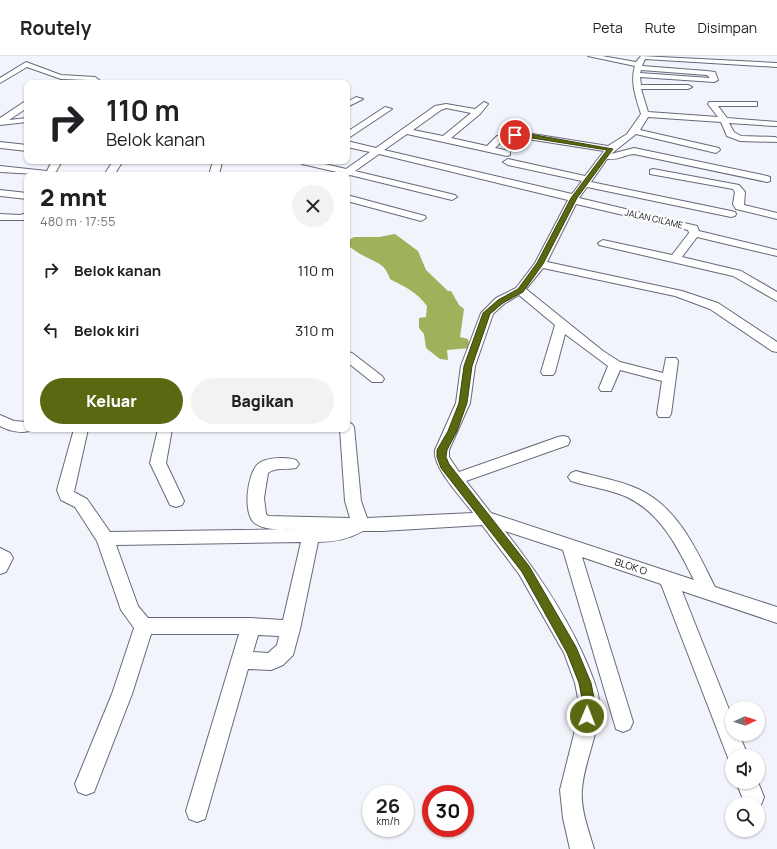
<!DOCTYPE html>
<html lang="id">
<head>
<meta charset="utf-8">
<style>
  body { margin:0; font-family:Manrope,sans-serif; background:#f2f2f2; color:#202124; height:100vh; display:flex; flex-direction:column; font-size:15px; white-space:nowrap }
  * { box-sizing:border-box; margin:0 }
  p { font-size:13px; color:#757577 }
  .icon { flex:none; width:22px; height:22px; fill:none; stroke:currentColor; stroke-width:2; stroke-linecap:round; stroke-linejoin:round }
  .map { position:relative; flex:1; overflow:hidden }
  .drawer { position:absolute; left:24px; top:116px; width:326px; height:260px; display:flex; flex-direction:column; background:#fff; border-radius:8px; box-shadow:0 1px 3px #0004 }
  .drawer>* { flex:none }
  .banner { position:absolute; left:24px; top:24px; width:326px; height:84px; border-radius:8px; box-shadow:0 1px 3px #0004; background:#fff; color:#202124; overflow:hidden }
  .needle { width:26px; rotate:86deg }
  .controls { position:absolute; left:725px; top:645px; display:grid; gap:8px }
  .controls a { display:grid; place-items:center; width:40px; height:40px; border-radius:50%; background:#fff; box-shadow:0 1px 3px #0004; font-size:20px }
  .speed { position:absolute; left:362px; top:729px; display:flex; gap:8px; font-size:20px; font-weight:700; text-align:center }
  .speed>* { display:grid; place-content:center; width:52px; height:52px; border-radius:50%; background:#fff; box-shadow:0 1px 3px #0004; line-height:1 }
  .speed small { font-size:10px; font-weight:400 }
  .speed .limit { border:6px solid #d22; background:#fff; color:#111 }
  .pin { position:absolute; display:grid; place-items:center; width:34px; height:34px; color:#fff; margin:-17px; border:2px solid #fff; border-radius:50%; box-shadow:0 1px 4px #0007 }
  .me { position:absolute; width:44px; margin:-22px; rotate:1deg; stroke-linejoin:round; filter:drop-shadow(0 0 3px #0008) }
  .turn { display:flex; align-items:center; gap:14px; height:84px; padding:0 16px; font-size:18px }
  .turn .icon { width:52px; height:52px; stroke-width:2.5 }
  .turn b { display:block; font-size:28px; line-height:34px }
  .round { display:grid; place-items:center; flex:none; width:42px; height:42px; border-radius:21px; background:#f2f2f2 }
  .headline { display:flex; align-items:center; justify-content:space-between; height:68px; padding:0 16px }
  h1 { font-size:24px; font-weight:800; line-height:30px }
  .cta { display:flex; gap:8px; margin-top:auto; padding:8px 16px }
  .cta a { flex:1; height:46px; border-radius:24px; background:#5a6811; color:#fff; font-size:16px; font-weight:800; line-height:46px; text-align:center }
  .cta a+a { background:#f2f2f2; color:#202124 }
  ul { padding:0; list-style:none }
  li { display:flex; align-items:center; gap:12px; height:60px; padding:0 16px }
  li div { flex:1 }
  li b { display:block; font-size:15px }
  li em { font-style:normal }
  header { display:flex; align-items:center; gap:24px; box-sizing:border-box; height:56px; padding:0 20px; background:#fff; border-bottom:1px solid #e0e0e0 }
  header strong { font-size:19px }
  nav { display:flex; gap:22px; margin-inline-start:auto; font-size:14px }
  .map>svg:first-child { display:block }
  .water { fill:#9fb15b }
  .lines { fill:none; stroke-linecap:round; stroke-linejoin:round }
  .minor-casing { stroke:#656a7a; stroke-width:2 }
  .minor { fill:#fff; fill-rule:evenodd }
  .route { fill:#5a6811; stroke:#3a440b }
  .labels { text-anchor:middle; stroke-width:4; stroke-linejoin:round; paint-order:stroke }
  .far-street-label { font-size:9px; fill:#111319; stroke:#fff }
  .street-label { font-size:10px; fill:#111319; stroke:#fff }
</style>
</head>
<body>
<header>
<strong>Routely</strong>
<nav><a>Peta</a><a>Rute</a><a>Disimpan</a></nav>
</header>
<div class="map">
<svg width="777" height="793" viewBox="0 0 777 793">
  <rect width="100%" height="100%" fill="#f2f4fc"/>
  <path class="water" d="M395,178L418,195L426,214L448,235H451L459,249L464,253L460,281L468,283L470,292L447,294L448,304L440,303L426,292L424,278L419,272V262L426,261L427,250C417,236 405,231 390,223C385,208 379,208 366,201C359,198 353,193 347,189V185L354,181H379Z"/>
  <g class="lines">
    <defs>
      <g id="minor">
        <path d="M588,0H602L636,6L641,0L777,7V11L645,3L642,10L707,15L715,16L718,24L714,26L640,21L641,29H688L692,31L688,33H641L648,56L718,61L708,48L709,46H757V50H718L727,62L777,66V70H774L729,67L734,76L741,80L775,81L777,82V86L740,85L727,80L721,66L648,61L640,74L719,92L720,94L716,97L636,78L611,98L634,92L767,120L770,121V125L767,126L634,98C622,99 621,104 607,103L591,126L731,155L735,156L736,158L735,160L731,161L587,131L579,142L697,170L699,175L777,194V200L697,181L682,201L741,215L777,236V245L733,220L599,189L598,187L603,184L672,199L689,177L688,174L576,148L547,206L682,235L718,247L777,286V296L772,295L710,253L675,240L543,212L526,233L603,295L620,306L663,317L666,302H676L678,305L671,358L669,361H659L657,358L662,325L620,314L611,335H601L599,332L608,310L565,278L555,316L553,319H543L541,316L555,269L519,239L504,248L493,258L475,310L470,347L449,394V401L459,416L558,381L563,380L568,381L570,385L568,389L466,425L491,457L694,524C678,492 661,457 627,441C609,433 589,431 571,425L568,421L571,417L576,415C597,421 619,424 638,433C678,451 697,495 715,531L777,551V567L682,535L732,661V678H739L748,700H732V709L730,707L661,528L582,501L633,666L630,673L623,676L616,673L563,494L505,475C538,517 569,563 589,612C593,623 599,635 599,647C600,676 584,705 582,733C580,753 589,775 594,793H570L563,762L560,734L575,674L579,647L575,627L564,597L519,518L482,469L382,475H363C349,483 335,486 318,486L300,573L293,599L283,609L271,614L248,613L205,763L197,766L189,763L186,755L239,578H151L132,638L94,736L86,739L78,736L75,728L112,638L134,572L121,554L97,485L75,451L61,444L57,434L74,373H88L74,436L87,443L110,476L295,473C282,473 267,475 256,468C242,460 247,418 258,408C266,401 287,401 296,404L299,408L296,412C288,414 275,411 268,417L264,442L266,458L268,460L350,462L345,445L340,373H347V366L352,368L354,371L361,445L367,462L473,457C462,442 432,411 435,394L456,347L461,310L481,257L496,242L516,232L535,207L568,144L379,98L355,115L455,139L457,141L452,144L350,119L347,121V119H339L341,117L302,108L300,106L312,105L346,113L370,96L347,91V85L376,92L435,50L446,48L475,53L484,46L488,48L480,58L451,82L487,90L497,80H511L520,76L608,90L627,78L641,58C636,42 630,26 635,10ZM641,14L707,19L710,22L640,17ZM446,52L471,57L443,80L413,74L441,54ZM407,78L507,100L510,99V95L495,92L502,85L512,86L521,82L604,95L585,120L508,103L503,106L508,109L582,125L572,138L384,94ZM301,486L283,564L251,562H148L138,550L116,489ZM258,579L279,580L277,589L268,597L253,596Z"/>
        <path d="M26,6L61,19L95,21L103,27H95L88,24L61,23L27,11L0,27V22Z"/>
        <path d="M356,41L363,43L347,51V46Z"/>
        <path d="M24,46H27V52L9,64L27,62V66L0,69V62Z"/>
        <path d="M385,51L392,53L347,83V76Z"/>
        <path d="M0,86L27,89V95L0,92Z"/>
        <path d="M52,105H62L54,119L0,116V110L47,115Z"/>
        <path d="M113,105H123L114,119H104Z"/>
        <path d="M213,105L222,106L219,119H209Z"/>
        <path d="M653,113L739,129L745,136L744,149L777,157V163L736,153L733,148L735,136L733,133L650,118V114Z"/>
        <path d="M0,134L27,137V143L0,140Z"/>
        <path d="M347,139L425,160L426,162L421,165L347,145Z"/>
        <path d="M27,157V163L24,164H0V158L20,159Z"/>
        <path d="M347,296L352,297L382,320L384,323L382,326H372L347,306Z"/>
        <path d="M0,359L14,365L27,366V373H33C25,379 9,375 0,370Z"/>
        <path d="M158,373H172L166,407L184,445L182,449L176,451L170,449L150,407Z"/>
        <path d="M0,492L10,497L13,502L6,516L0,518Z"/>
        <path d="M736,726H758L764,741L761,749L745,748Z"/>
      </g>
    </defs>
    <use href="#minor" class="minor-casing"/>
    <use href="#minor" class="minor"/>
  </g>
  <path class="route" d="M524,77L613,93L577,142L543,208L523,236L503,247L490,258L472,310L467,347L457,375L447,394L446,401L449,408L529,510L576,591L591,627L595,647L591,664L587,666L583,664L581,660L583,647L579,627L567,597L522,516L441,412L437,401V394L448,375L459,347L464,310L483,257L498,244L518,233L537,207L571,142L607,94L513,79Z"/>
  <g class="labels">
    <g class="far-street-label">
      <text transform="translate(654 163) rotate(13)" y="3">JALAN CILAME</text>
    </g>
    <g class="street-label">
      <text transform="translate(631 510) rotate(18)" y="4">BLOK O</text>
    </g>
  </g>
</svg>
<div class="controls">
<a><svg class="needle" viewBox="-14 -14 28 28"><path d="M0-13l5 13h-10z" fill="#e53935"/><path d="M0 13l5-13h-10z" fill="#757577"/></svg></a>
<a><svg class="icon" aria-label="sound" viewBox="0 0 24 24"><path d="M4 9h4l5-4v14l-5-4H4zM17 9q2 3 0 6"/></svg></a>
<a><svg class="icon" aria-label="search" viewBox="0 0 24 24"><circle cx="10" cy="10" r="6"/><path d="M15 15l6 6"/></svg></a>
</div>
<div class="speed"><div>26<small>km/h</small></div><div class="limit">30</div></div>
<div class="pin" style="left:515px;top:79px;background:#d93025"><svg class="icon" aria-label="arrive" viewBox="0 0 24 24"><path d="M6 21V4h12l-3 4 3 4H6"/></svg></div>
<svg class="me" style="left:587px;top:660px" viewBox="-20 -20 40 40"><circle r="17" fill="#5a6811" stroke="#fff" stroke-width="3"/><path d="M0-11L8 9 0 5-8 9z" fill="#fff"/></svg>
<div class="banner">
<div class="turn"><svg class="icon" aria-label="right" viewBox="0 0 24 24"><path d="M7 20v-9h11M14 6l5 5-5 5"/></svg><div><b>110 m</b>Belok kanan</div></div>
</div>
<section class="drawer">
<div class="headline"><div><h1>2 mnt</h1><p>480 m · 17:55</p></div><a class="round"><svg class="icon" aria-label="close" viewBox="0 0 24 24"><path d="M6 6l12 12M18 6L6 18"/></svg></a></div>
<ul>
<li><svg class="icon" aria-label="right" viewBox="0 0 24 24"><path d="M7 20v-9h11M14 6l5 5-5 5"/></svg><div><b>Belok kanan</b></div><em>110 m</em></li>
<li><svg class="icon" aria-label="left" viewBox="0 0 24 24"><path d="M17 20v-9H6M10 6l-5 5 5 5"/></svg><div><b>Belok kiri</b></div><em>310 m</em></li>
</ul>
<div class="cta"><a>Keluar</a><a>Bagikan</a></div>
</section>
</div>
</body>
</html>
